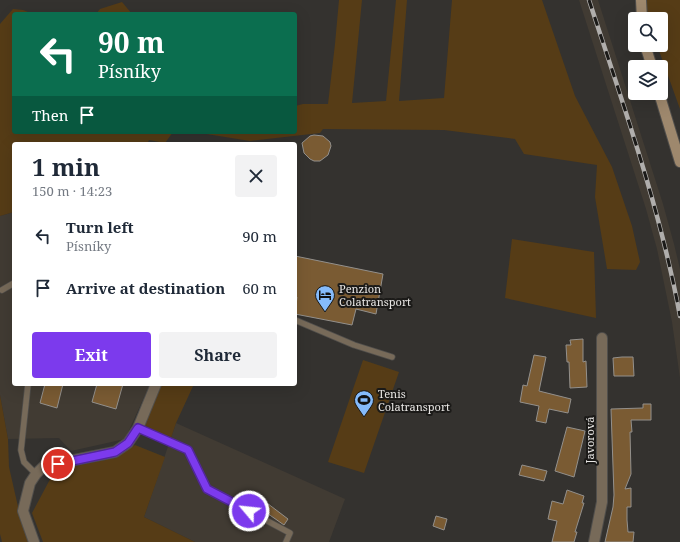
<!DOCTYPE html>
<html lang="en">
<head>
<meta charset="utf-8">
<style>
  body { margin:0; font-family:"Noto Serif",serif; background:#f2f2f3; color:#1f2937; height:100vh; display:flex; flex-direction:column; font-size:15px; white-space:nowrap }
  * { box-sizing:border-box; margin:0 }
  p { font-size:13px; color:#747a83 }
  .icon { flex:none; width:22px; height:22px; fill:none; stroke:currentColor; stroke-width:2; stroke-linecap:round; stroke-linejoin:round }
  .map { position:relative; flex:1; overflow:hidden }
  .panel { position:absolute; left:12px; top:142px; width:285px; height:244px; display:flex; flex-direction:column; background:#fff; border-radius:4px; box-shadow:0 4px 16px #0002 }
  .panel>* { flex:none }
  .guide { position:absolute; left:12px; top:12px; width:285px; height:122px; border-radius:4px; box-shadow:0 4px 16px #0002; background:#0b6e4f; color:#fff; overflow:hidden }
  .tools { position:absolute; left:628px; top:12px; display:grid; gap:8px }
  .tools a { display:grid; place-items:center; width:40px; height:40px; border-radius:4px; background:#fff; box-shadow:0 4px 16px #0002; font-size:20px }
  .pin { position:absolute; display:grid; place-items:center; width:34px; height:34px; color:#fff; margin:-17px; border:2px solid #fff; border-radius:50%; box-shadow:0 1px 4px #0007 }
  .me { position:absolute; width:44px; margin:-22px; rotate:298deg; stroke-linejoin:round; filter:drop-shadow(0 0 3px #0008) }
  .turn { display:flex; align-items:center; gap:14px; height:84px; padding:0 20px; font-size:18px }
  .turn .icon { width:52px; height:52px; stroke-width:2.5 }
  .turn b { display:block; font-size:28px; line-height:34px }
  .then { display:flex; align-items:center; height:38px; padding:0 20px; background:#0003; gap:8px; font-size:15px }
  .round { display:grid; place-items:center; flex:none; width:42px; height:42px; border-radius:4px; background:#f2f2f3 }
  .summary { display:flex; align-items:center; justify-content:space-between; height:68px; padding:0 20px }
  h1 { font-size:24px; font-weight:700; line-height:30px }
  .button { display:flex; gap:8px; margin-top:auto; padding:8px 20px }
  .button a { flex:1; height:46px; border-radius:4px; background:#7c3aed; color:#fff; font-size:16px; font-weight:700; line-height:46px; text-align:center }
  .button a+a { background:#f2f2f3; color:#1f2937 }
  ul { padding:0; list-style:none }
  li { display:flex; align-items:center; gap:12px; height:52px; padding:0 20px }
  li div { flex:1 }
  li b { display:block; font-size:15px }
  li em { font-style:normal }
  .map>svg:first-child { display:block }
  .built { fill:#413b33 }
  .green { fill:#563c16 }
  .building { fill:#7a5b33; stroke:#93908c }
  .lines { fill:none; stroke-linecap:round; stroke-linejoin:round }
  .lane-casing { stroke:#514f4c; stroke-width:7 }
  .street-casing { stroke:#514f4c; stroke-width:12 }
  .secondary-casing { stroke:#514f4c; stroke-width:12 }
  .lane { stroke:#776a59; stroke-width:5.5 }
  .street { stroke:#776a59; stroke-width:10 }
  .secondary { stroke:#9e886d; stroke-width:10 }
  .rail-casing { stroke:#b0aeac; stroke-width:4.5 }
  .rail { stroke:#1b1a18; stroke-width:3; stroke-dasharray:9; stroke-linecap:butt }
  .route-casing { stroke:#51269a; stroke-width:10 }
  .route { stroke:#7c3aed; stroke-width:7 }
  .labels { text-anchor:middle; stroke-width:4; stroke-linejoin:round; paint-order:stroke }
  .poi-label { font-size:11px; fill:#eae8e6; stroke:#1b1a18; text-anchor:start }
  .street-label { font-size:11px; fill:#eae8e6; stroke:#1b1a18 }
</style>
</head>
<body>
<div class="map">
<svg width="680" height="542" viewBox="0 0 680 542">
  <rect width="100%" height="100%" fill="#34322f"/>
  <g class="built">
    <path d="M579,0H598L663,204L674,244L680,269V378L672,322L657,249L646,209Z"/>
    <path d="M14,212V384H150L125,439L71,451L59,438L8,439L0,395V216Z"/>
    <path d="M176,423L345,499L329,542H195L144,517Z"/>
  </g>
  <g class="green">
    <path d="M339,0H362L352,103L386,101L396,0H407L399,101L444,98L452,0H542L575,96L612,167L632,226L640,262L636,270L607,269L595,197L597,165L524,154L515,139L444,130L323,129L320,133L250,141L194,132H295V106L303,104H328L335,44Z"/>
    <path d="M646,0H680V109L657,45H661V19H648Z"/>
    <path d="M122,2L132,14H96L100,9Z"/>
    <path d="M13,9L23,10L33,14H14V132H173L165,143L149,140L147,144H14V212L0,216V24Z"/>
    <path d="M512,239L594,252L596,318L505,298Z"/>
    <path d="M363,360L399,372L364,473L328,462Z"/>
    <path d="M161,384H194L176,423L171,438L143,425Z"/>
    <path d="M0,395L8,439L9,467L19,511L29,542H2L0,534Z"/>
    <path d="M135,445L165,457L144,517L195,542H43L32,513L55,470L116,458Z"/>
  </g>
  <g class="building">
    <path d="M314,135L323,136L330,142L331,146L328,155L320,161H314L310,159L304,153L302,143L310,136Z"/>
    <path d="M295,256L383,274L376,314L356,309L352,325L295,314L297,297H295Z"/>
    <path d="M583,339V362L586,361L587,387L570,388L569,362H567L566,345H571L570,340Z"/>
    <path d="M534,355L546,357L539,391L571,399L568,413L549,409L546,423L536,421L539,406L520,402L523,385L527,386Z"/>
    <path d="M622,357H633L634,376H614L613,358Z"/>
    <path d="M45,384H63L57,408L40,403Z"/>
    <path d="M97,384H123L116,409L92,402Z"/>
    <path d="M643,404H651V420H631L632,432H630L631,474L625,489L631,488V507H627V520L628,532H634L633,542H605L613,507L614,495L611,409L643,408Z"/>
    <path d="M567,427L585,431L574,477L555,471Z"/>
    <path d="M522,465L547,471L544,481L519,475Z"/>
    <path d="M567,490L584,496L582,503H584L575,532H577L574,542H552L557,521L548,519L552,501L563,504Z"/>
    <path d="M259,497L288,519L284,525L254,504Z"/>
    <path d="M436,516L447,519L444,530L433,526Z"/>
  </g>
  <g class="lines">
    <defs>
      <g id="lane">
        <path d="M2,290L14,283"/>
        <path d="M295,320L354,345L392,357"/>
        <path d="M28,384L21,450L24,462L36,474"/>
        <path d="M138,428L188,450L207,489L290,533L286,542"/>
      </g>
      <g id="street">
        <path d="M34,542L23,511L30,483L36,474L44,466L115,452L128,443L138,428L156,384"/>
        <path d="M594,542L602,502V338"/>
      </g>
      <g id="secondary">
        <path d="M641,0L642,19"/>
        <path d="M645,45L652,67"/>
        <path d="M659,93L680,162"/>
      </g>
    </defs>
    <use href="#lane" class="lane-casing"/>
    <use href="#street" class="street-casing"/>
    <use href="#secondary" class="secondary-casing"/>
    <use href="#lane" class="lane"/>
    <use href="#street" class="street"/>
    <use href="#secondary" class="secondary"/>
    <defs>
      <path id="rail" d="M589,0C623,104 660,208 680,316"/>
    </defs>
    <use href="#rail" class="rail-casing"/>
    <use href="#rail" class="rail"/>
  </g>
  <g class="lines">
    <defs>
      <path id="route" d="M58,464L115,452L128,443L138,428L188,450L207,489L249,511"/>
    </defs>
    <use href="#route" class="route-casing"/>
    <use href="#route" class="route"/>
  </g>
  <defs>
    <symbol id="hotel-pin" viewBox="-11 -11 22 30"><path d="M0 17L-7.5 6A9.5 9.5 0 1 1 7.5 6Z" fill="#85bbfb" stroke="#1b1a18"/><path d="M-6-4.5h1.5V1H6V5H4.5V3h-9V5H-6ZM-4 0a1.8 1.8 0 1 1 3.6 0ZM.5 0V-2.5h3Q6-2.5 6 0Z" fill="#111"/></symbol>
    <symbol id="stadium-pin" viewBox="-11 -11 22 30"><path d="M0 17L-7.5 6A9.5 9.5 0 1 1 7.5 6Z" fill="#85bbfb" stroke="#1b1a18"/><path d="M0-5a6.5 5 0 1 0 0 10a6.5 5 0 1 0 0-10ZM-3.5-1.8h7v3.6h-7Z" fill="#111"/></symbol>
  </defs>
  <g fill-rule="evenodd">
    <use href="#hotel-pin" x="314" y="284" width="22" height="30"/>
    <use href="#stadium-pin" x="353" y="389" width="22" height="30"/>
  </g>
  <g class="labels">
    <g class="poi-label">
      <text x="339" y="293">Penzion<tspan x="339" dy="13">Colatransport</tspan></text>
      <text x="378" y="398">Tenis<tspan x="378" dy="13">Colatransport</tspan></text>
    </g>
    <g class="street-label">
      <text transform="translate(590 440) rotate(-90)" y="4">Javorová</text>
    </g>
  </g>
</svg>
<div class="tools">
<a><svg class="icon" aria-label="search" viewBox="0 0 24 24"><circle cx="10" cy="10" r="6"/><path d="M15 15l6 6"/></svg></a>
<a><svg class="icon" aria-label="layers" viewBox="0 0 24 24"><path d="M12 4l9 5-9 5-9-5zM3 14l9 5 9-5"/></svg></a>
</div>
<div class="pin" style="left:58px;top:464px;background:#d93025"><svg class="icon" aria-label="arrive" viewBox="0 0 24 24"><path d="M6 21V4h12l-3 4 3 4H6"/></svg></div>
<svg class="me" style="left:249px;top:511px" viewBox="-20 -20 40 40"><circle r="17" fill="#7c3aed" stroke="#fff" stroke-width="3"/><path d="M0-11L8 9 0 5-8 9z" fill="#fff"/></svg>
<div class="guide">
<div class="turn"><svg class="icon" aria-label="left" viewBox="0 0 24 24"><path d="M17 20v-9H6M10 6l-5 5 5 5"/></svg><div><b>90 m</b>Písníky</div></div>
<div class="then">Then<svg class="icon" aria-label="arrive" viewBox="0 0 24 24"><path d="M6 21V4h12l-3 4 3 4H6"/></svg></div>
</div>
<section class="panel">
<div class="summary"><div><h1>1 min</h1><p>150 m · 14:23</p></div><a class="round"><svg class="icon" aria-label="close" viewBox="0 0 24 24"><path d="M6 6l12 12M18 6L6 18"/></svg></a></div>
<ul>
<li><svg class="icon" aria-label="left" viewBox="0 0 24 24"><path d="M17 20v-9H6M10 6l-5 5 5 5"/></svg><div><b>Turn left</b><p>Písníky</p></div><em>90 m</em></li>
<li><svg class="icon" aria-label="arrive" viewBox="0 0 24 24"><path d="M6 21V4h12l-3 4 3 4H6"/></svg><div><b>Arrive at destination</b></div><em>60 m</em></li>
</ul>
<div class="button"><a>Exit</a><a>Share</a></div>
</section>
</div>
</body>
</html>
